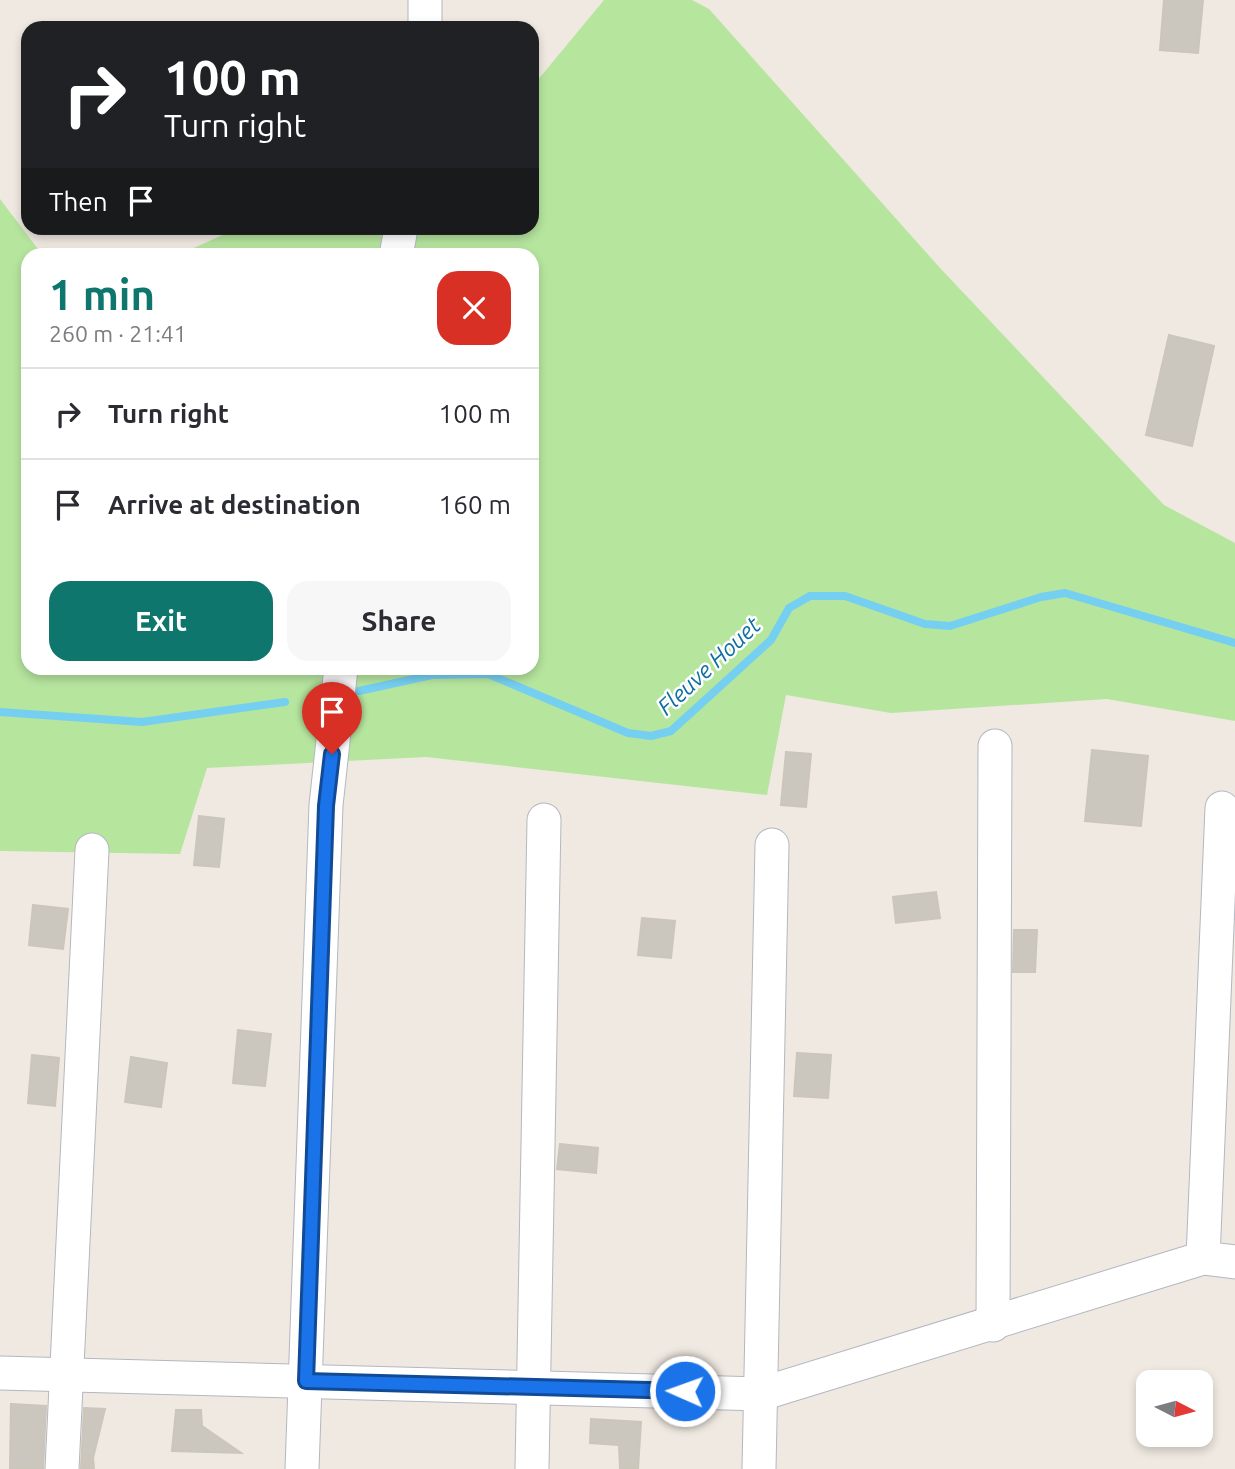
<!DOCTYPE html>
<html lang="en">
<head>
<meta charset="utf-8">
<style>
  body { margin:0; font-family:Ubuntu,sans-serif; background:#f7f7f7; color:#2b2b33; height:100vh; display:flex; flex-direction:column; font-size:26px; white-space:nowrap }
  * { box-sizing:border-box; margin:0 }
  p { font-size:23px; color:#7c7c81 }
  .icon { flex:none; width:38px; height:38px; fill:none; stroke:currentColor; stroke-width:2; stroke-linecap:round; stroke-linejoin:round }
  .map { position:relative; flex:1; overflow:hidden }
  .panel { position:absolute; left:21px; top:248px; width:518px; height:427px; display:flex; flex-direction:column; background:#fff; border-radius:21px; box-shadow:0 4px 10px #0003 }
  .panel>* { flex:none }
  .guide { position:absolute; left:21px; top:21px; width:518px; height:214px; border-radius:21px; box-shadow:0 4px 10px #0003; background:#202124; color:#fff; overflow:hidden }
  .needle { width:46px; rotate:96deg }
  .tools { position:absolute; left:1136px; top:1370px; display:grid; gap:14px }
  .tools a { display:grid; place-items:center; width:77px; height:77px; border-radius:14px; background:#fff; box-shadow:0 4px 10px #0003; font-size:35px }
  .pin { position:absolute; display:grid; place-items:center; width:60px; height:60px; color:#fff; margin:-72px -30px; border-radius:50% 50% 50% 0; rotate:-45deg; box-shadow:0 0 7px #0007 }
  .pin .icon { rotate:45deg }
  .me { position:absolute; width:77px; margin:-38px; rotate:272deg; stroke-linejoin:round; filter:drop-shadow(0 0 5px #0008) }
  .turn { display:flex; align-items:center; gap:24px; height:147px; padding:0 28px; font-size:32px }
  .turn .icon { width:91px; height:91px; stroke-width:2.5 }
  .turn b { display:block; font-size:49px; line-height:60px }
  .then { display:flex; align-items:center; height:66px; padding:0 28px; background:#0003; gap:14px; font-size:26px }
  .round { display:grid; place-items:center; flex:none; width:74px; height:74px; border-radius:21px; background:#f7f7f7 }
  .overview { display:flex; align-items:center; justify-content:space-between; height:119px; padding:0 28px }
  h1 { font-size:42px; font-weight:700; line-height:52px; color:#0f766e }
  .cta { display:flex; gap:14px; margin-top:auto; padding:14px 28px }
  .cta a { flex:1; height:80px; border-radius:21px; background:#0f766e; color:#fff; font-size:28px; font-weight:700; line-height:80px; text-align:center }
  .cta a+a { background:#f7f7f7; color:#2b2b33 }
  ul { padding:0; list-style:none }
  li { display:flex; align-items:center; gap:21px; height:91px; padding:0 28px; border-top:2px solid #e1e1e2 }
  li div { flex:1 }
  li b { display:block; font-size:26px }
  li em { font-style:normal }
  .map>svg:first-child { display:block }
  .green { fill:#b6e59e; fill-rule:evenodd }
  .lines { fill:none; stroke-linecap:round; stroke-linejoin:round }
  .stream { stroke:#75cff0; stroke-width:8 }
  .building { fill:#cbc7bf; stroke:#cbc5ba; stroke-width:2 }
  .minor-casing { stroke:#b4b7c1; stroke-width:35 }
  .minor { stroke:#fff; stroke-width:33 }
  .route-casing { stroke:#114b97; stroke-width:18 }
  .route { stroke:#1a73e8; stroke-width:12 }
  .labels { text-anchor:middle; stroke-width:5; stroke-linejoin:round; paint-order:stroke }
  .water-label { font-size:23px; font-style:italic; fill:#0d6fa3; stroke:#fff }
</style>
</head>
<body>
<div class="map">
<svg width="1235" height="1469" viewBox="0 0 1235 1469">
  <rect width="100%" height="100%" fill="#efe9e1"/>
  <path class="green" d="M604,0H692L709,9L940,268L1164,505L1235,543V721L1107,699L891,713L786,695L767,795L426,757L207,768L180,854L0,851V199L41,253L185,252L238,228H532V87ZM28,256H532V668H28Z"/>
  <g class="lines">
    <g class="stream">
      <path d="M359,691L432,675L488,674L628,733L651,736L671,731L771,640L789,608L810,596H845L925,624L950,626L1041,597L1065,593L1235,643"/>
      <path d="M0,712L142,722L285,702"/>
    </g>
  </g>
  <g class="building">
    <path d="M1164,0H1203L1198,53L1160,50Z"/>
    <path d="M1169,335L1214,346L1192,446L1146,435Z"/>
    <path d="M1092,750L1148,756L1141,826L1085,821Z"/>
    <path d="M786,752L811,754L806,807L781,805Z"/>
    <path d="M199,816L224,819L219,867L194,865Z"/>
    <path d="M936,892L940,918L896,923L893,897Z"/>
    <path d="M33,905L68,909L63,949L29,945Z"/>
    <path d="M642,918L675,921L671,958L638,955Z"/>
    <path d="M1014,930H1037L1035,972H1013Z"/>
    <path d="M238,1030L271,1034L265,1086L233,1083Z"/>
    <path d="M797,1053L831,1055L828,1098L794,1096Z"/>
    <path d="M32,1055L59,1058L55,1106L28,1103Z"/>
    <path d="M131,1057L167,1063L161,1107L125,1102Z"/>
    <path d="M560,1144L598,1148L596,1173L557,1169Z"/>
    <path d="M11,1404L46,1406L43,1469H10Z"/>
    <path d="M84,1408L105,1409L93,1458L94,1469H81Z"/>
    <path d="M176,1410H201L202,1426L241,1453L172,1451Z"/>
    <path d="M591,1419L641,1422L638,1469H620L619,1445L590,1443Z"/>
  </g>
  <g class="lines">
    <defs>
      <g id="minor">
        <path d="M425,28V0"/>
        <path d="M396,256L401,228"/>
        <path d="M1203,1258L1222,808"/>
        <path d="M993,1325L995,746"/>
        <path d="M0,1373L761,1394L1203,1258L1235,1262"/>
        <path d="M62,1469L92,850"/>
        <path d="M302,1469L326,805L341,668"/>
        <path d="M532,1469L544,820"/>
        <path d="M759,1469L772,845"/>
      </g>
    </defs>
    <use href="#minor" class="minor-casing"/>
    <use href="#minor" class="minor"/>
  </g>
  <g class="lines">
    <defs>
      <path id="route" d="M332,754L326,806L306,1381L685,1391"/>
    </defs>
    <use href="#route" class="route-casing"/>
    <use href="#route" class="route"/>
  </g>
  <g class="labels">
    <g class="water-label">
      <text transform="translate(709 666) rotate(-43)" y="8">Fleuve Houet</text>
    </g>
  </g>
</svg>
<div class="tools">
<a><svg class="needle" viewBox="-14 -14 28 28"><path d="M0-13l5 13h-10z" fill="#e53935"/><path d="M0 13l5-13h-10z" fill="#7c7c81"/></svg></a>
</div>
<div class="pin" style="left:332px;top:754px;background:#d93025"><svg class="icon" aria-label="arrive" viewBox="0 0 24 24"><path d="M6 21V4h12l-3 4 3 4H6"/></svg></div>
<svg class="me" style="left:685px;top:1391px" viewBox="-20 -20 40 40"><circle r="17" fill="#1a73e8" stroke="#fff" stroke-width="3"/><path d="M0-11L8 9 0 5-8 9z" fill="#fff"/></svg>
<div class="guide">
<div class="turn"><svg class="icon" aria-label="right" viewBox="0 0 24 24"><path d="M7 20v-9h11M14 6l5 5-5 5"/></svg><div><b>100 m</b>Turn right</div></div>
<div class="then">Then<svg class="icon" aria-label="arrive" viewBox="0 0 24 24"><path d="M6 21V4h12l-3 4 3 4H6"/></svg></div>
</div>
<section class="panel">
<div class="overview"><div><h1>1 min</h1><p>260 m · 21:41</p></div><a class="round" style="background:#d93025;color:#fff"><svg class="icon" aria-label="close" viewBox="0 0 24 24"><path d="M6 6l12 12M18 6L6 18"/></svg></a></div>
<ul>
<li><svg class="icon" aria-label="right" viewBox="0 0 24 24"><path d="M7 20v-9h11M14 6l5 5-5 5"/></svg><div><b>Turn right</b></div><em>100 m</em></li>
<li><svg class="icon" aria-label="arrive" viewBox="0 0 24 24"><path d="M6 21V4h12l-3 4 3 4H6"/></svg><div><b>Arrive at destination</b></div><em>160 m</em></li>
</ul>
<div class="cta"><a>Exit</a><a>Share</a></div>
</section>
</div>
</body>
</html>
